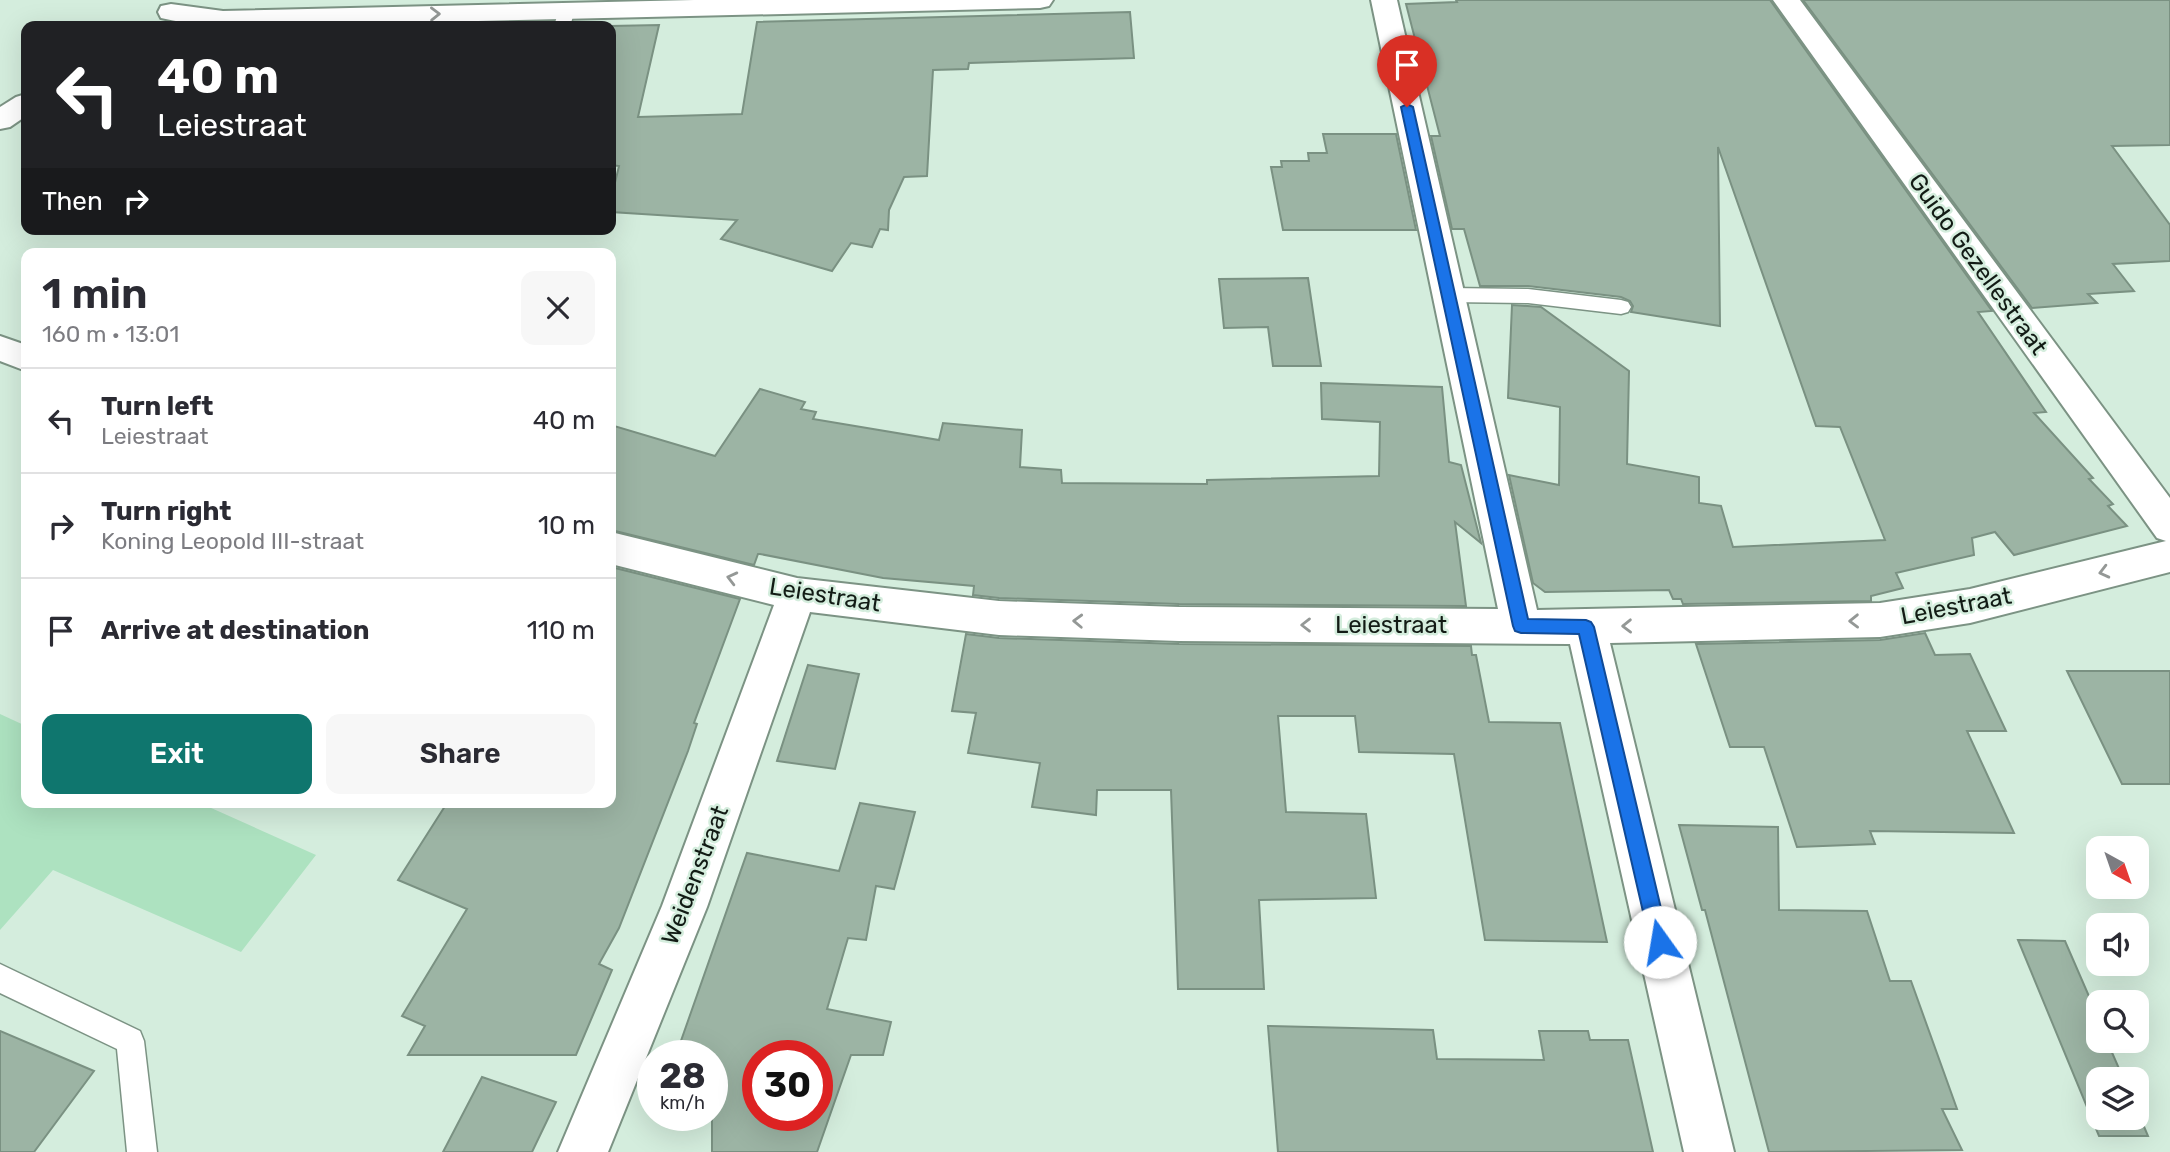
<!DOCTYPE html>
<html lang="en">
<head>
<meta charset="utf-8">
<style>
  body { margin:0; font-family:Rubik,sans-serif; background:#f7f7f7; color:#2b2b33; height:100vh; display:flex; flex-direction:column; font-size:26px; white-space:nowrap }
  * { box-sizing:border-box; margin:0 }
  p { font-size:23px; color:#7c7c81 }
  .icon { flex:none; width:38px; height:38px; fill:none; stroke:currentColor; stroke-width:2; stroke-linecap:round; stroke-linejoin:round }
  .map { position:relative; flex:1; overflow:hidden }
  .details { position:absolute; left:21px; top:248px; width:595px; height:560px; display:flex; flex-direction:column; background:#fff; border-radius:14px; box-shadow:0 7px 28px #0002 }
  .details>* { flex:none }
  .hud { position:absolute; left:21px; top:21px; width:595px; height:214px; border-radius:14px; box-shadow:0 7px 28px #0002; background:#202124; color:#fff; overflow:hidden }
  .needle { width:46px; rotate:140deg }
  .tools { position:absolute; left:2086px; top:836px; display:grid; gap:14px }
  .tools a { display:grid; place-items:center; width:63px; height:63px; border-radius:14px; background:#fff; box-shadow:0 7px 28px #0002; font-size:35px }
  .speed { position:absolute; left:637px; top:1040px; display:flex; gap:14px; font-size:35px; font-weight:700; text-align:center }
  .speed>* { display:grid; place-content:center; width:91px; height:91px; border-radius:50%; background:#fff; box-shadow:0 7px 28px #0002; line-height:1 }
  .speed small { font-size:18px; font-weight:400 }
  .speed .limit { border:10px solid #d22; background:#fff; color:#111 }
  .pin { position:absolute; display:grid; place-items:center; width:60px; height:60px; color:#fff; margin:-72px -30px; border-radius:50% 50% 50% 0; rotate:-45deg; box-shadow:0 0 7px #0007 }
  .pin .icon { rotate:45deg }
  .me { position:absolute; width:77px; margin:-38px; rotate:347deg; stroke-linejoin:round; filter:drop-shadow(0 0 5px #0008) }
  .turn { display:flex; align-items:center; gap:24px; height:147px; padding:0 21px; font-size:32px }
  .turn .icon { width:91px; height:91px; stroke-width:2.5 }
  .turn b { display:block; font-size:49px; line-height:60px }
  .then { display:flex; align-items:center; height:66px; padding:0 21px; background:#0003; gap:14px; font-size:26px }
  .round { display:grid; place-items:center; flex:none; width:74px; height:74px; border-radius:14px; background:#f7f7f7 }
  .head { display:flex; align-items:center; justify-content:space-between; height:119px; padding:0 21px }
  h1 { font-size:42px; font-weight:600; line-height:52px }
  .primary-button { display:flex; gap:14px; margin-top:auto; padding:14px 21px }
  .primary-button a { flex:1; height:80px; border-radius:14px; background:#0f766e; color:#fff; font-size:28px; font-weight:600; line-height:80px; text-align:center }
  .primary-button a+a { background:#f7f7f7; color:#2b2b33 }
  ul { padding:0; list-style:none }
  li { display:flex; align-items:center; gap:21px; height:105px; padding:0 21px; border-top:2px solid #e1e1e2 }
  li div { flex:1 }
  li b { display:block; font-size:26px }
  li em { font-style:normal }
  .map>svg:first-child { display:block }
  .green { fill:#ade2c0 }
  .building { fill:#9cb4a4; stroke:#7a9182; stroke-width:2; fill-rule:evenodd }
  .lines { fill:none; stroke-linecap:round; stroke-linejoin:round }
  .service-casing { stroke:#7c9384; stroke-width:3 }
  .minor-casing { stroke:#7c9384; stroke-width:4 }
  .service { fill:#fff; fill-rule:evenodd }
  .minor { fill:#fff; fill-rule:evenodd }
  .oneway { stroke:#949896 }
  .route { fill:#1a73e8; stroke:#114b97; stroke-width:2 }
  .labels { text-anchor:middle; stroke-width:5; stroke-linejoin:round; paint-order:stroke }
  .street-label { font-size:24px; fill:#121b15; stroke:#d4eddd }
</style>
</head>
<body>
<div class="map">
<svg width="2170" height="1152" viewBox="0 0 2170 1152">
  <rect width="100%" height="100%" fill="#d4eddd"/>
  <path class="green" d="M0,714L26,726V803H200L316,855L241,952L53,870L0,930Z"/>
  <g class="building">
    <path d="M1456,0H1770L1992,311L1978,312L2046,412L2034,413L2093,478L2089,479L2113,504L2108,506L2127,526L2014,555L1995,532L1972,538L1974,555L1896,573L1903,588L1871,596V601L1683,604L1681,599H1673L1669,590L1545,592L1533,583L1509,475L1559,485L1560,407L1508,398L1512,305L1541,307L1629,371L1627,464L1699,477V503L1721,506L1733,547L1885,540L1840,427L1816,426L1718,147L1720,326L1631,312L1633,306L1630,301L1621,297L1528,286H1480L1464,229H1452L1431,136H1440L1406,4L1457,2Z"/>
    <path d="M1803,0H2170V145L2112,146L2170,225V261L2113,264L2134,291L2088,294L2097,303L2032,308Z"/>
    <path d="M1130,12L1134,58L969,63L968,69L933,70L927,176L904,177L889,210L888,230L880,229L872,247L851,243L832,271L721,239L737,220L611,212V199L619,166L611,165V26L659,25L638,117L742,114L757,22Z"/>
    <path d="M1323,134H1396L1416,230H1283L1271,167H1282L1281,161H1309L1308,153H1327Z"/>
    <path d="M1308,278L1321,366H1273L1268,327L1224,328L1219,279Z"/>
    <path d="M1321,383L1442,387L1449,462L1461,465L1481,543L1455,522L1466,606L1179,604L999,598L973,595L974,586L883,578L760,554H758L754,565L611,530V425L715,456L760,389L805,402L801,409L816,412L813,419L939,440L943,423L1022,430L1020,467L1061,470L1062,483L1207,484V480L1379,476L1380,422L1322,419Z"/>
    <path d="M611,567L740,599L694,723L697,724L688,751L619,928L599,964L612,970L576,1055H408L425,1026L402,1016L467,909L398,880L447,803H611Z"/>
    <path d="M1925,633L1935,655L1970,654L2006,731H1967L2014,833L1870,831L1875,844L1797,847L1764,747H1730L1696,644L1880,640Z"/>
    <path d="M966,634L999,638L1179,644L1471,646L1472,655H1476L1489,722L1560,723L1607,942L1485,940L1454,754L1359,752L1355,716H1278L1286,812L1366,814L1376,898L1259,900L1264,989H1178L1171,790H1097L1096,815L1032,807L1040,763L968,753L976,713L952,711Z"/>
    <path d="M808,665L859,674L835,769L777,761Z"/>
    <path d="M2067,671H2170V784H2122Z"/>
    <path d="M860,803L915,812L894,889L876,886L866,940L848,938L827,1009L891,1022L883,1055H851L817,1152H712V1055H676L747,853L839,871ZM758,1055H817V1115H758Z"/>
    <path d="M1679,825L1778,827L1779,910L1867,911L1890,981H1911L1957,1109H1942L1962,1150L1769,1152L1705,910H1702Z"/>
    <path d="M2018,940L2065,941L2098,1017V1041H2107L2124,1080H2098V1118H2137V1110L2148,1136H2099Z"/>
    <path d="M1268,1026L1433,1030L1437,1059L1544,1060L1539,1031H1588L1590,1040H1628L1653,1152H1278Z"/>
    <path d="M0,1031L94,1071L34,1152H0Z"/>
    <path d="M482,1077L556,1102L532,1152H443Z"/>
  </g>
  <g class="lines">
    <defs>
      <g id="service">
        <path d="M567,5L575,10L570,26H554L559,10Z"/>
        <path d="M1449,288L1528,289L1621,300L1628,302L1631,307L1628,312L1621,314L1528,303L1449,302L1442,300L1439,295L1442,290Z"/>
        <path d="M0,964L140,1031L144,1041L157,1152H127L117,1049L0,993Z"/>
      </g>
      <g id="minor">
        <path d="M694,0H1053L1049,6L1040,8L260,26C227,26 194,26 161,18L158,12L161,6L171,4L223,11Z"/>
        <path d="M1371,0H1397L1537,610L1880,603L1970,589L2166,541L2157,538L1773,0H1800L2170,498V572L1970,623L1880,637L1610,643L1734,1152H1684L1570,644L1179,641L999,635L810,612L707,907L608,1152H558L662,906L774,605L611,564V532L797,578L999,601L1179,607L1498,609Z"/>
        <path d="M26,94V116L10,127L0,129V107L16,97Z"/>
        <path d="M0,336L26,345V371L0,361Z"/>
      </g>
    </defs>
    <use href="#service" class="service-casing"/>
    <use href="#minor" class="minor-casing"/>
    <use href="#service" class="service"/>
    <use href="#minor" class="minor"/>
  </g>
  <defs><path id="oneway-chevron" d="M-2-3.5L2.5 0L-2 3.5" fill="none" stroke-width="1.6" stroke-linecap="round" stroke-linejoin="round" transform="scale(1.75)"/></defs>
  <g class="oneway">
    <use href="#oneway-chevron" transform="translate(435 14) rotate(-1)"/>
    <use href="#oneway-chevron" transform="translate(2104 572) rotate(166)"/>
    <use href="#oneway-chevron" transform="translate(732 578) rotate(-166)"/>
    <use href="#oneway-chevron" transform="translate(1078 621) rotate(-178)"/>
    <use href="#oneway-chevron" transform="translate(1854 621) rotate(179)"/>
    <use href="#oneway-chevron" transform="translate(1306 625) rotate(-180)"/>
    <use href="#oneway-chevron" transform="translate(1627 626) rotate(179)"/>
  </g>
  <path class="route" d="M1407,104L1413,107L1528,619L1586,620L1591,622L1594,627L1669,942L1666,949L1660,952L1653,949L1650,942L1579,634L1521,633L1515,631L1513,626L1401,107Z"/>
  <g class="labels">
    <g class="street-label">
      <text transform="translate(1978 264) rotate(54)" y="8">Guido Gezellestraat</text>
      <text transform="translate(825 595) rotate(9)" y="8">Leiestraat</text>
      <text transform="translate(1956 606) rotate(-11)" y="8">Leiestraat</text>
      <text x="1391" y="633">Leiestraat</text>
      <text transform="translate(695 875) rotate(-69)" y="8">Weidenstraat</text>
    </g>
  </g>
</svg>
<div class="tools">
<a><svg class="needle" viewBox="-14 -14 28 28"><path d="M0-13l5 13h-10z" fill="#e53935"/><path d="M0 13l5-13h-10z" fill="#7c7c81"/></svg></a>
<a><svg class="icon" aria-label="sound" viewBox="0 0 24 24"><path d="M4 9h4l5-4v14l-5-4H4zM17 9q2 3 0 6"/></svg></a>
<a><svg class="icon" aria-label="search" viewBox="0 0 24 24"><circle cx="10" cy="10" r="6"/><path d="M15 15l6 6"/></svg></a>
<a><svg class="icon" aria-label="layers" viewBox="0 0 24 24"><path d="M12 4l9 5-9 5-9-5zM3 14l9 5 9-5"/></svg></a>
</div>
<div class="speed"><div>28<small>km/h</small></div><div class="limit">30</div></div>
<div class="pin" style="left:1407px;top:107px;background:#d93025"><svg class="icon" aria-label="arrive" viewBox="0 0 24 24"><path d="M6 21V4h12l-3 4 3 4H6"/></svg></div>
<svg class="me" style="left:1660px;top:942px" viewBox="-20 -20 40 40"><circle r="19" fill="#fff"/><path d="M0-13L10 11 0 6-10 11z" fill="#1a73e8"/></svg>
<div class="hud">
<div class="turn"><svg class="icon" aria-label="left" viewBox="0 0 24 24"><path d="M17 20v-9H6M10 6l-5 5 5 5"/></svg><div><b>40 m</b>Leiestraat</div></div>
<div class="then">Then<svg class="icon" aria-label="right" viewBox="0 0 24 24"><path d="M7 20v-9h11M14 6l5 5-5 5"/></svg></div>
</div>
<section class="details">
<div class="head"><div><h1>1 min</h1><p>160 m · 13:01</p></div><a class="round"><svg class="icon" aria-label="close" viewBox="0 0 24 24"><path d="M6 6l12 12M18 6L6 18"/></svg></a></div>
<ul>
<li><svg class="icon" aria-label="left" viewBox="0 0 24 24"><path d="M17 20v-9H6M10 6l-5 5 5 5"/></svg><div><b>Turn left</b><p>Leiestraat</p></div><em>40 m</em></li>
<li><svg class="icon" aria-label="right" viewBox="0 0 24 24"><path d="M7 20v-9h11M14 6l5 5-5 5"/></svg><div><b>Turn right</b><p>Koning Leopold III-straat</p></div><em>10 m</em></li>
<li><svg class="icon" aria-label="arrive" viewBox="0 0 24 24"><path d="M6 21V4h12l-3 4 3 4H6"/></svg><div><b>Arrive at destination</b></div><em>110 m</em></li>
</ul>
<div class="primary-button"><a>Exit</a><a>Share</a></div>
</section>
</div>
</body>
</html>
